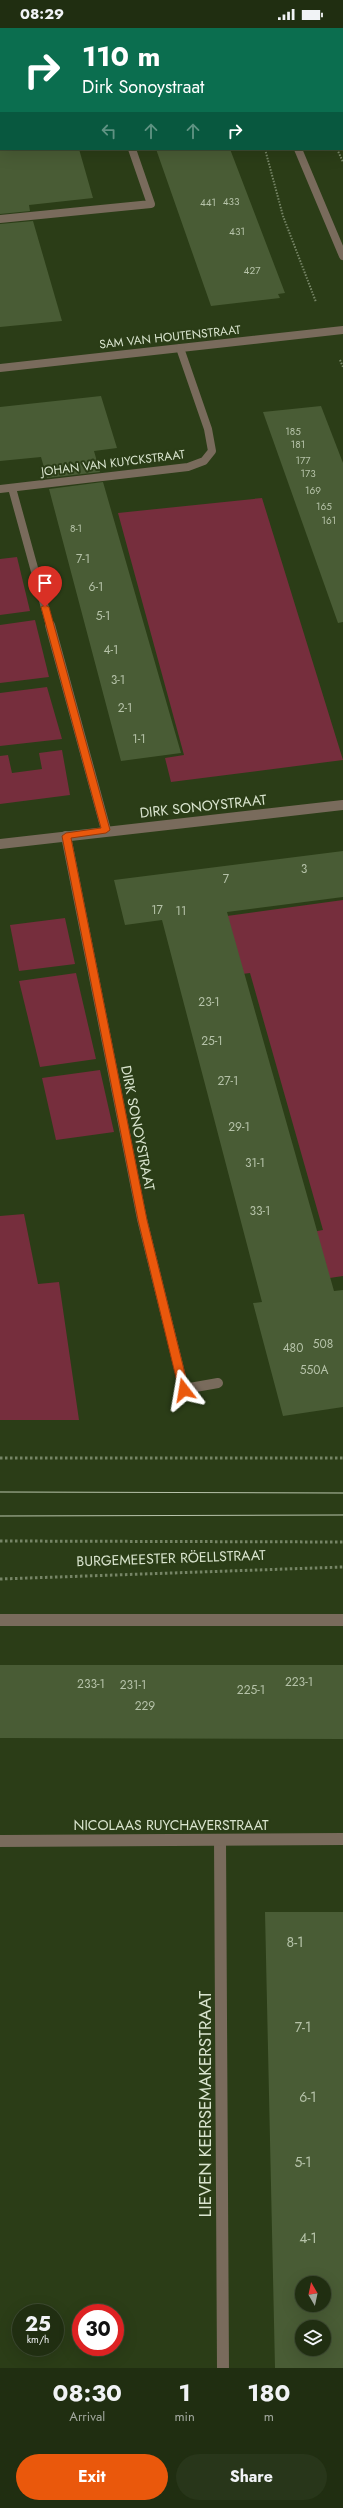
<!DOCTYPE html>
<html lang="en">
<head>
<meta charset="utf-8">
<style>
  body { margin:0; font-family:Jost,sans-serif; background:#28361a; color:#f1f3f6; height:100vh; display:flex; flex-direction:column; font-size:15px; white-space:nowrap }
  * { box-sizing:border-box; margin:0 }
  p { font-size:13px; color:#a2a89f }
  .icon { flex:none; width:22px; height:22px; fill:none; stroke:currentColor; stroke-width:2; stroke-linecap:round; stroke-linejoin:round }
  .map { position:relative; height:2340px; overflow:hidden }
  .sheet { display:flex; flex-direction:column; background:#202e11; flex:1 }
  .sheet>* { flex:none }
  .banner { position:absolute; left:0px; top:0px; width:343px; height:122px; box-shadow:0 4px 16px #0002,0 0 0 1px #3d4a31; background:#0b6e4f; color:#fff; overflow:hidden }
  .needle { width:26px; rotate:351deg }
  .buttons { position:absolute; left:295px; top:2248px; display:grid; gap:8px }
  .buttons a { display:grid; place-items:center; width:36px; height:36px; border-radius:50%; background:#202e11; box-shadow:0 4px 16px #0002,0 0 0 1px #3d4a31; font-size:20px }
  .speed { position:absolute; left:12px; top:2276px; display:flex; gap:8px; font-size:20px; font-weight:700; text-align:center }
  .speed>* { display:grid; place-content:center; width:52px; height:52px; border-radius:50%; background:#202e11; box-shadow:0 4px 16px #0002,0 0 0 1px #3d4a31; line-height:1 }
  .speed small { font-size:10px; font-weight:400 }
  .speed .limit { border:6px solid #d22; background:#fff; color:#111 }
  .pin { position:absolute; display:grid; place-items:center; width:34px; height:34px; color:#fff; margin:-41px -17px; border-radius:50% 50% 50% 0; rotate:-45deg; box-shadow:0 0 4px #0007 }
  .pin .icon { rotate:45deg }
  .me { position:absolute; width:44px; margin:-22px; rotate:346deg; stroke-linejoin:round; filter:drop-shadow(0 0 3px #0008) }
  .turn { display:flex; align-items:center; gap:14px; height:84px; padding:0 16px; font-size:18px }
  .turn .icon { width:52px; height:52px; stroke-width:2.5 }
  .turn b { display:block; font-size:28px; line-height:34px }
  .lanes { display:flex; align-items:center; height:38px; padding:0 16px; background:#0003; justify-content:center; gap:20px; direction:ltr }
  .lanes .off { opacity:.35 }
  .eta { display:flex; justify-content:space-evenly; align-items:center; height:68px; text-align:center }
  .eta b { font-size:24px; font-weight:700; line-height:28px }
  .button { display:flex; gap:8px; margin-top:auto; padding:8px 16px }
  .button a { flex:1; height:46px; border-radius:24px; background:#ea580c; color:#fff; font-size:16px; font-weight:700; line-height:46px; text-align:center }
  .button a+a { background:#28361a; color:#f1f3f6 }
  .status { display:flex; justify-content:space-between; align-items:center; height:28px; padding:0 20px; background:#202e11; direction:ltr }
  .status svg { height:11px; fill:currentColor }
  .map>svg:first-child { display:block }
  .green { fill:#762e3d }
  .building { fill:#495c35; fill-rule:evenodd }
  .lines { fill:none; stroke-linecap:round; stroke-linejoin:round }
  .path-far1 { stroke:#768566; stroke-width:2; stroke-dasharray:1.5 1.5; stroke-linecap:butt }
  .path { stroke:#768566; stroke-width:3; stroke-dasharray:2.5 2.5; stroke-linecap:butt }
  .minor-far2 { stroke:#796b5c; stroke-width:8 }
  .minor-far1 { stroke:#796b5c; stroke-width:10 }
  .minor { stroke:#796b5c; stroke-width:12 }
  .tram { stroke:#b8c4ab; stroke-width:1 }
  .route { fill:#ea580c; stroke:#983908 }
  .labels { text-anchor:middle; stroke-width:4; stroke-linejoin:round; paint-order:stroke }
  .far-number-label { font-size:10px; fill:#b5c2a8 }
  .far-street-label { font-size:12px; fill:#d9e4ce; stroke:#2b3d17 }
  .number-label { font-size:12px; fill:#b5c2a8 }
  .street-label { font-size:14px; fill:#d9e4ce; stroke:#2b3d17 }
  .near-number-label { font-size:14px; fill:#b5c2a8 }
  .near-street-label { font-size:17px; fill:#d9e4ce; stroke:#2b3d17 }
</style>
</head>
<body>
<div class="status"><b>08:29</b><svg viewBox="0 0 49 12"><path d="M0 12V9h3v3zM5 12V6h3v6zM10 12V3h3v9zM15 12V0h3v12zM26 1h20v11H26zM47 4h2v5h-2z"/></svg></div>
<div class="map">
<svg width="343" height="2340" viewBox="0 0 343 2340">
  <rect width="100%" height="100%" fill="#2b3d17"/>
  <g class="green">
    <path d="M0,0H175L1,1L0,24Z"/>
    <path d="M262,470L343,732L171,754L165,730L184,727L118,485Z"/>
    <path d="M17,529L30,583L0,587V531Z"/>
    <path d="M35,592L49,649L0,655V597Z"/>
    <path d="M47,659L62,711L0,718V665Z"/>
    <path d="M62,722L70,767L0,776V728L8,727L12,745L42,741L39,725Z"/>
    <path d="M343,872V1248L276,1258L264,1213L323,1202L250,945L186,953L169,896Z"/>
    <path d="M65,890L75,936L19,943L10,897Z"/>
    <path d="M76,945L96,1031L40,1039L19,953Z"/>
    <path d="M100,1042L114,1104L56,1112L42,1050Z"/>
    <path d="M24,1186L38,1256L59,1254L79,1392H0V1188Z"/>
  </g>
  <g class="building">
    <path d="M0,117L1,121H79L93,170L29,177L30,183L0,186Z"/>
    <path d="M156,121H230L285,265L278,266L280,270L211,278Z"/>
    <path d="M33,193L62,293L0,299V196Z"/>
    <path d="M101,368L117,420L94,423L100,444L47,450L41,429L0,433V379Z"/>
    <path d="M321,378L343,435V594L338,595L263,384Z"/>
    <path d="M103,454L145,600L181,725L121,733L49,461Z"/>
    <path d="M343,823V869L227,884L334,1263L343,1262V1379L283,1388L253,1275L262,1274L162,892L125,897L114,852Z"/>
    <path d="M0,1637H343V1711L0,1710Z"/>
    <path d="M265,1884H343V2340H275ZM302,2255H324V2277H302ZM302,2299H324V2321H302Z"/>
  </g>
  <g class="lines">
    <g class="path-far1">
      <path d="M106,1L109,0"/>
      <path d="M188,1L198,0"/>
      <path d="M265,121L283,188L316,274"/>
      <path d="M337,121L343,134"/>
      <path d="M340,332L343,339"/>
    </g>
    <g class="path">
      <path d="M0,1430H343"/>
      <path d="M0,1513L343,1514"/>
      <path d="M0,1551L343,1539"/>
    </g>
    <g class="minor-far2">
      <path d="M298,121L343,228"/>
      <path d="M0,191L151,176L132,121"/>
      <path d="M0,340L343,302"/>
      <path d="M12,460L50,598"/>
      <path d="M0,461L188,439L204,433L212,423L208,401L180,320"/>
    </g>
    <g class="minor-far1">
      <path d="M50,597L106,802"/>
      <path d="M66,808L142,1191L184,1361L218,1355"/>
      <path d="M0,816L343,777"/>
    </g>
    <g class="minor">
      <path d="M0,1592H343"/>
      <path d="M220,1812L223,2340"/>
      <path d="M0,1813L343,1811"/>
    </g>
    <g class="tram">
      <path d="M0,1464L343,1465"/>
      <path d="M0,1488L343,1487"/>
    </g>
  </g>
  <path class="route" d="M45,577L49,579L110,802L106,805L71,810L147,1192L189,1362L184,1365L179,1362L138,1192L62,808L66,805L101,800L41,579Z"/>
  <g class="labels">
    <g class="far-number-label">
      <text x="231" y="177">433</text>
      <text x="208" y="178">441</text>
      <text x="237" y="207">431</text>
      <text x="252" y="246">427</text>
      <text x="293" y="407">185</text>
      <text x="298" y="420">181</text>
      <text x="303" y="436">177</text>
      <text x="308" y="449">173</text>
      <text x="313" y="466">169</text>
      <text x="324" y="482">165</text>
      <text x="329" y="496">161</text>
      <text x="76" y="504">8-1</text>
    </g>
    <g class="far-street-label">
      <text transform="translate(170 309) rotate(-6)" y="4">SAM VAN HOUTENSTRAAT</text>
      <text transform="translate(113 435) rotate(-7)" y="4">JOHAN VAN KUYCKSTRAAT</text>
    </g>
    <g class="number-label">
      <text x="83" y="535">7-1</text>
      <text x="96" y="563">6-1</text>
      <text x="103" y="592">5-1</text>
      <text x="111" y="626">4-1</text>
      <text x="118" y="656">3-1</text>
      <text x="125" y="684">2-1</text>
      <text x="139" y="715">1-1</text>
      <text x="304" y="845">3</text>
      <text x="226" y="855">7</text>
      <text x="157" y="886">17</text>
      <text x="181" y="887">11</text>
      <text x="209" y="978">23-1</text>
      <text x="212" y="1017">25-1</text>
      <text x="228" y="1057">27-1</text>
      <text x="239" y="1103">29-1</text>
      <text x="255" y="1139">31-1</text>
      <text x="260" y="1187">33-1</text>
      <text x="323" y="1320">508</text>
      <text x="293" y="1324">480</text>
      <text x="314" y="1346">550A</text>
      <text x="299" y="1658">223-1</text>
      <text x="91" y="1660">233-1</text>
      <text x="133" y="1661">231-1</text>
      <text x="251" y="1666">225-1</text>
      <text x="145" y="1682">229</text>
    </g>
    <g class="street-label">
      <text transform="translate(203 778) rotate(-6)" y="5">DIRK SONOYSTRAAT</text>
      <text transform="translate(138 1100) rotate(79)" y="5">DIRK SONOYSTRAAT</text>
      <text transform="translate(171 1530) rotate(-2)" y="5">BURGEMEESTER RÖELLSTRAAT</text>
      <text x="171" y="1802">NICOLAAS RUYCHAVERSTRAAT</text>
    </g>
    <g class="near-number-label">
      <text x="295" y="1919">8-1</text>
      <text x="303" y="2004">7-1</text>
      <text x="308" y="2074">6-1</text>
      <text x="303" y="2139">5-1</text>
      <text x="308" y="2215">4-1</text>
    </g>
    <g class="near-street-label">
      <text transform="translate(205 2076) rotate(-90)" y="6">LIEVEN KEERSEMAKERSTRAAT</text>
    </g>
  </g>
</svg>
<div class="buttons">
<a><svg class="needle" viewBox="-14 -14 28 28"><path d="M0-13l5 13h-10z" fill="#e53935"/><path d="M0 13l5-13h-10z" fill="#a2a89f"/></svg></a>
<a><svg class="icon" aria-label="layers" viewBox="0 0 24 24"><path d="M12 4l9 5-9 5-9-5zM3 14l9 5 9-5"/></svg></a>
</div>
<div class="speed"><div>25<small>km/h</small></div><div class="limit">30</div></div>
<div class="pin" style="left:45px;top:579px;background:#d93025"><svg class="icon" aria-label="arrive" viewBox="0 0 24 24"><path d="M6 21V4h12l-3 4 3 4H6"/></svg></div>
<svg class="me" style="left:184px;top:1362px" viewBox="-20 -20 40 40"><path d="M0-17L14 15 0 8-14 15z" fill="#ea580c" stroke="#fff" stroke-width="4"/></svg>
<div class="banner">
<div class="turn"><svg class="icon" aria-label="right" viewBox="0 0 24 24"><path d="M7 20v-9h11M14 6l5 5-5 5"/></svg><div><b>110 m</b>Dirk Sonoystraat</div></div>
<div class="lanes"><svg class="icon off" aria-label="left" viewBox="0 0 24 24"><path d="M17 20v-9H6M10 6l-5 5 5 5"/></svg><svg class="icon off" aria-label="ahead" viewBox="0 0 24 24"><path d="M12 20V5M6 11l6-6 6 6"/></svg><svg class="icon off" aria-label="ahead" viewBox="0 0 24 24"><path d="M12 20V5M6 11l6-6 6 6"/></svg><svg class="icon" aria-label="right" viewBox="0 0 24 24"><path d="M7 20v-9h11M14 6l5 5-5 5"/></svg></div>
</div>
</div>
<section class="sheet">
<div class="eta">
<div><b>08:30</b><p>Arrival</p></div>
<div><b>1</b><p>min</p></div>
<div><b>180</b><p>m</p></div>
</div>
<div class="button"><a>Exit</a><a>Share</a></div>
</section>
</body>
</html>
